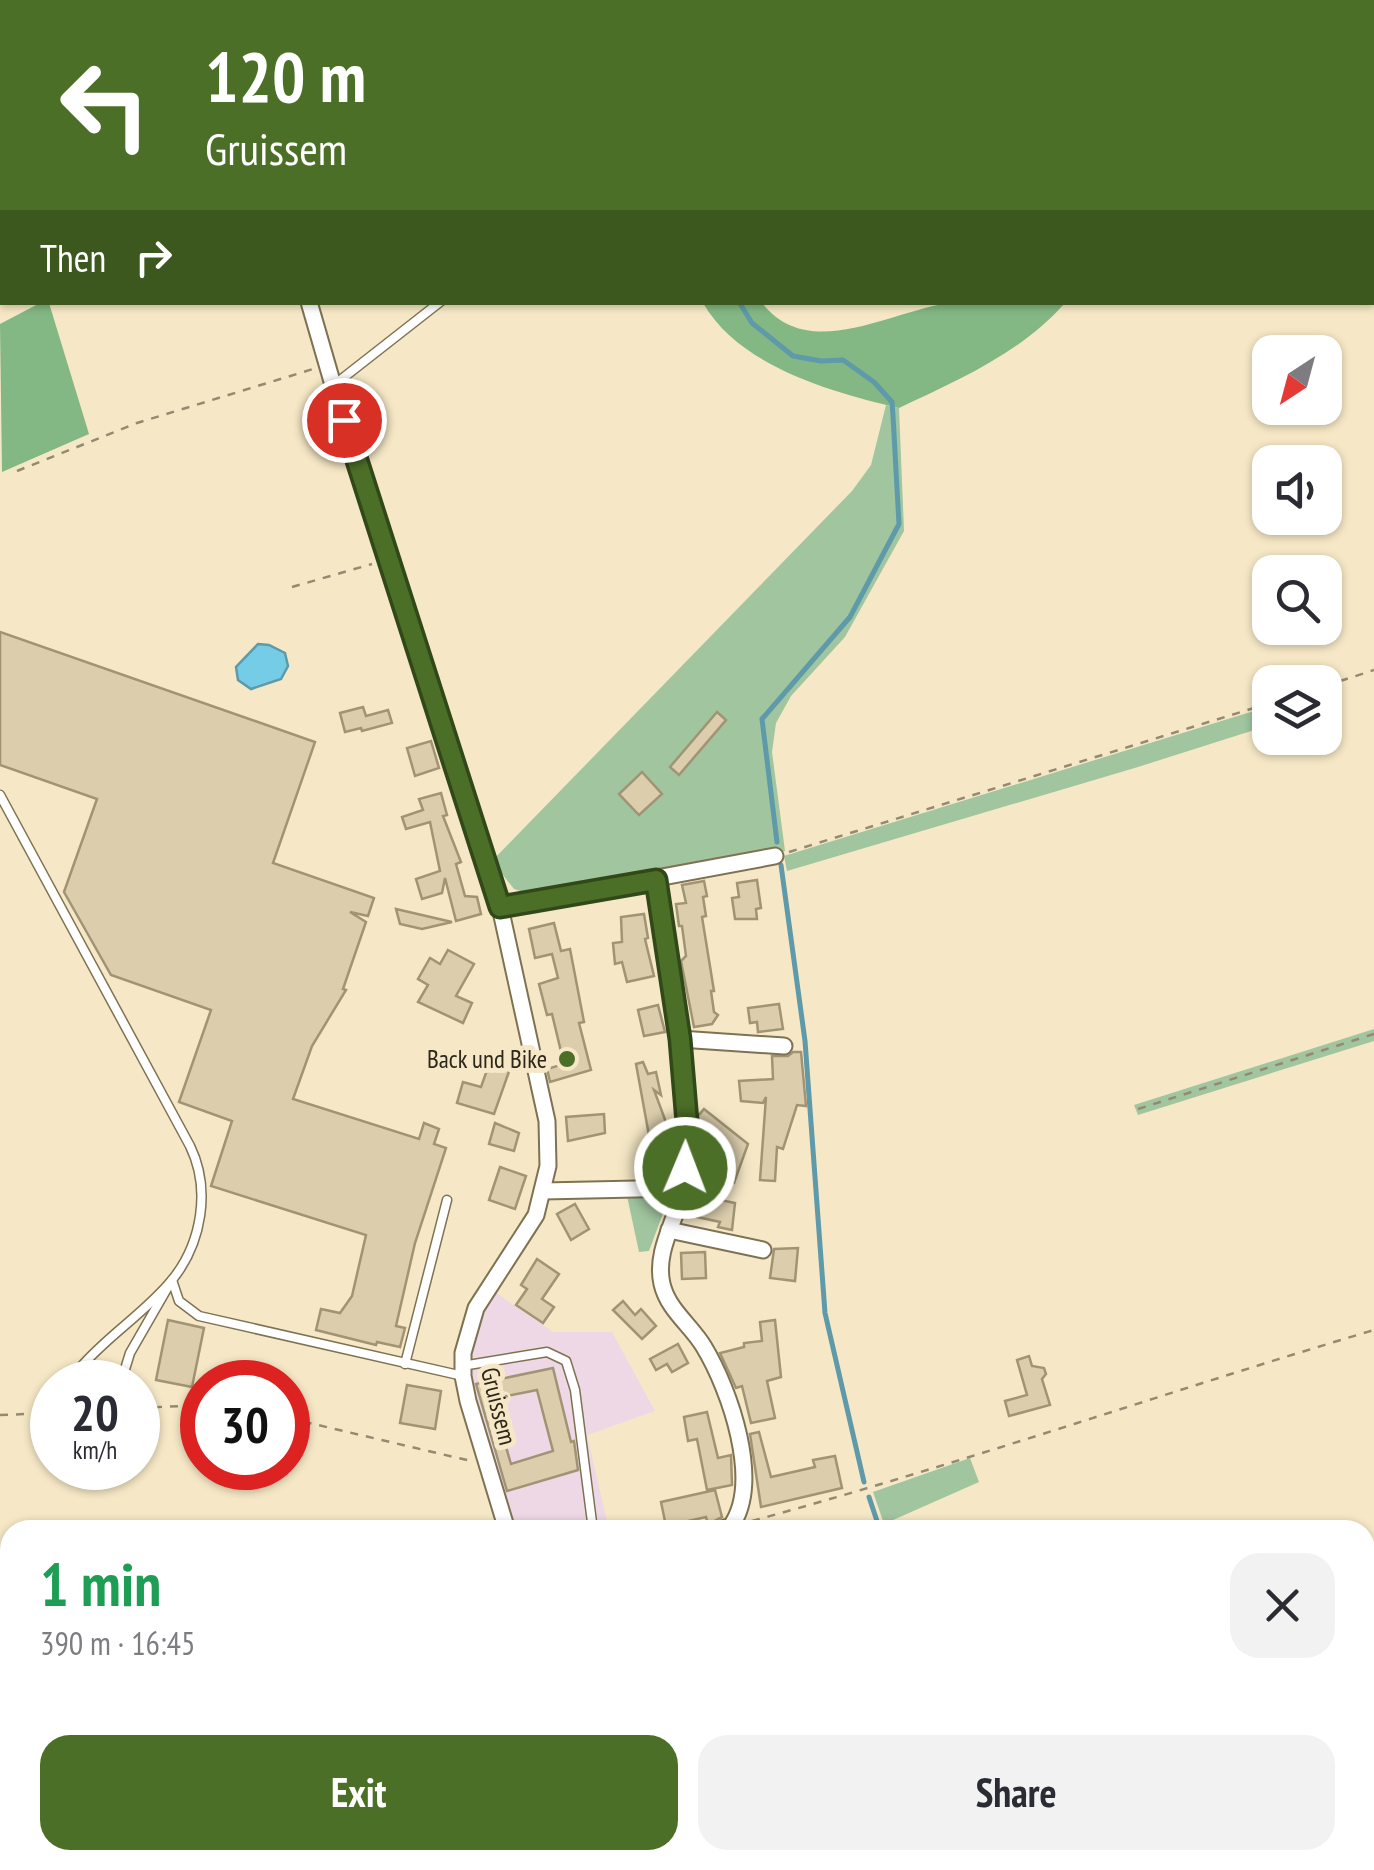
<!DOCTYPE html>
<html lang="en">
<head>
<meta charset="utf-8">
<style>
  body { margin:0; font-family:"PT Sans Narrow",sans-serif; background:#f2f2f3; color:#2b2b33; height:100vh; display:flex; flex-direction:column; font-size:38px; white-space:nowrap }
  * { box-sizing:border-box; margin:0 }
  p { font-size:32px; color:#7c7c81 }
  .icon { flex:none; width:55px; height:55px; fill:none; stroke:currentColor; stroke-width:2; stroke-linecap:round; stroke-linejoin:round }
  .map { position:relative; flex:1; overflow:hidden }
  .drawer { position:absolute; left:0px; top:1520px; width:1375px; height:350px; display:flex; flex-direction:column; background:#fff; border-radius:30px 30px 0 0; box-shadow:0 2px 8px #0004 }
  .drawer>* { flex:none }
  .top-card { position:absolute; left:0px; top:0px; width:1375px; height:305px; box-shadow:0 2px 8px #0004; background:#4c6f27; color:#fff; overflow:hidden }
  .needle { width:65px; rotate:216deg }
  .buttons { position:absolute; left:1252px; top:335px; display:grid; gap:20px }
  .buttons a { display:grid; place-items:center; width:90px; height:90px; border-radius:20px; background:#fff; box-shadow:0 2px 8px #0004; font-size:50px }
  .speed { position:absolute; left:30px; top:1360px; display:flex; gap:20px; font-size:50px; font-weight:700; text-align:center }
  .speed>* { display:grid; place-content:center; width:130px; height:130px; border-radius:50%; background:#fff; box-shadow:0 2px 8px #0004; line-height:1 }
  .speed small { font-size:25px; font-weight:400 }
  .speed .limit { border:15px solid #d22; background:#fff; color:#111 }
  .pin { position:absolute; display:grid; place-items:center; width:85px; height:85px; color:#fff; margin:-42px; border:5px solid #fff; border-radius:50%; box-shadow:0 2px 10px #0007 }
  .me { position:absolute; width:110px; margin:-55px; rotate:1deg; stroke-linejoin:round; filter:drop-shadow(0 0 8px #0008) }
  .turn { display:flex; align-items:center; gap:35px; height:210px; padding:0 40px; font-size:45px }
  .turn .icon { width:130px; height:130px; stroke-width:2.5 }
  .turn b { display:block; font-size:70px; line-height:85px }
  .then { display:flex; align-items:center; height:95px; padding:0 40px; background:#0003; gap:20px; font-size:38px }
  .round { display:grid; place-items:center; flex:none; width:105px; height:105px; border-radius:30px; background:#f2f2f3 }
  .overview { display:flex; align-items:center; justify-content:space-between; height:170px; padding:0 40px }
  h1 { font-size:60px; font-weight:800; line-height:75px; color:#1e9e55 }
  .button { display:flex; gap:20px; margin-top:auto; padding:20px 40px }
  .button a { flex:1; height:115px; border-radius:30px; background:#4c6f27; color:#fff; font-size:40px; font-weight:800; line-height:115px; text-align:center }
  .button a+a { background:#f2f2f3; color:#2b2b33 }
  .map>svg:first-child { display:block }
  .commercial { fill:#eed8e6 }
  .green { fill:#a0c59f }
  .forest { fill:#83b783 }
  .water { fill:#74cce6; stroke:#5e9aa9; stroke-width:2.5 }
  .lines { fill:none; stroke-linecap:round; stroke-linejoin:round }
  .stream { stroke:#5e9aa9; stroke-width:5 }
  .building { fill:#dccead; stroke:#a19474; stroke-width:2.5; fill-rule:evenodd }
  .service-casing { stroke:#7e7253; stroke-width:11 }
  .minor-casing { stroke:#7e7253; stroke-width:19 }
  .path { stroke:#948a72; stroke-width:2.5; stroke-dasharray:8 8; stroke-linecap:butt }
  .service { stroke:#fff; stroke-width:8 }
  .minor { stroke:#fff; stroke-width:15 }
  .route-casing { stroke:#314819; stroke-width:25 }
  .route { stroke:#4c6f27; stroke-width:18 }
  .poi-dot { fill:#4c6f27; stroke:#f6e8c6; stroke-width:4 }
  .labels { text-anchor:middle; stroke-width:10; stroke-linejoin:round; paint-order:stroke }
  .poi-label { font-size:25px; fill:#2c271a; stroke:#f6e8c6; text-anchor:end }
  .street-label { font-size:25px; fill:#2c271a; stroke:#f6e8c6 }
</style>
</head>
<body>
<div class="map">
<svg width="1374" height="1870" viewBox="0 0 1374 1870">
  <rect width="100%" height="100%" fill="#f6e8c6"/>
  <path class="commercial" d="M495,1292L553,1332H612L655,1411L587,1435L609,1530H513L470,1385L469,1357L483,1309Z"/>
  <g class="green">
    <path d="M886,405L899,408L904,531L845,637L791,696L776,723L772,752L785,851L527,893L514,889L492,861L852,491L871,465Z"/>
    <path d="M1270,706V725L1138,767L787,871L784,856Z"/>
    <path d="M1374,1029V1041L1138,1115L1134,1105Z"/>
    <path d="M658,1195L665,1208L649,1251L639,1252L627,1196Z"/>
    <path d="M970,1458L979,1482L884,1524L873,1492Z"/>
    <path d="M326,1860H602L605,1870H331Z"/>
  </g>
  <g class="forest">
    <path d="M40,303H49L89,434L2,472L0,324Z"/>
    <path d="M703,303H762C809,363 890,311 949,303C986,298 1027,302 1065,303C1021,353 958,380 899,408C832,392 740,367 703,303Z"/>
  </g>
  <path class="water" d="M258,644L269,645L285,653L288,666L281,679L251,689L238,680L236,667Z"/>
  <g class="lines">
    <g class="stream">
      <path d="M178,0L179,2"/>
      <path d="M739,302L752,323L793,356L821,361L843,360L874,382L892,402L893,416L899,524L850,617L762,719L777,842"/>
      <path d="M781,865L805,1041L825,1313L864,1482"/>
      <path d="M869,1497L880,1530"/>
      <path d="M990,1860L993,1870"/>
    </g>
  </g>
  <g class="building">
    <path d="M0,632L315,742L273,863L374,898L368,916L350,912L366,922L343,989L346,990L312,1046L293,1099L419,1139L424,1123L439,1129L434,1144L446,1148L415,1243L396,1326L405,1328L400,1347L377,1342L376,1345L316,1330L321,1309L340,1313L352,1296L366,1235L211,1186L232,1121L179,1102L211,1010L111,975L64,892L97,799L0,765Z"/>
    <path d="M363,707L366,716L388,710L392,723L362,731L361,728L345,732L340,713Z"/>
    <path d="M717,712L726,720L679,775L670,767Z"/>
    <path d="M431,741L439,768L415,776L407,748Z"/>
    <path d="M642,772L662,794L639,815L619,794Z"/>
    <path d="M441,793L447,815L443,816L461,862L456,864L465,896L477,897L481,914L456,921L445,878L442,893L422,899L416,879L440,871L430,822L406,829L402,817L423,810L419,799Z"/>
    <path d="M757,880L761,908L756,909L757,919H735L732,898L739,897L737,883Z"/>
    <path d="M704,881L707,896L703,897L706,916L702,917L714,991H711L714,1012L718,1015L712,1024L694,1027L681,961L686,956L682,926H679L676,904L686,903L682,885Z"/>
    <path d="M396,909L452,922L422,929L400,924Z"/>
    <path d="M644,914L648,938L645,939L654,976L627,982L622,962L615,964L613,943L622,942L621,917Z"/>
    <path d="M554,923L561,951L570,949L584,1022L579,1023L591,1070L550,1082L547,1069L564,1064L552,1014L547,1015L539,984L558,978L552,954L535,958L529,929Z"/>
    <path d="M448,950L474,964L456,996L472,1003L463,1023L418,1002L428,985L418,979L430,958L440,964Z"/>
    <path d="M779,1004L783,1029L758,1032L757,1022L750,1023L748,1008Z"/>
    <path d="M658,1005L665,1032L644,1036L638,1010Z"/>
    <path d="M793,1052H801L806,1106L797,1105L783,1149L777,1147L775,1181L760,1180L766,1097L763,1103L741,1101L739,1081L773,1079L772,1056H788Z"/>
    <path d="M491,1059L511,1066L494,1114L457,1103L463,1082L481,1087Z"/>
    <path d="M643,1062L648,1074L656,1072L661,1095L654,1090L670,1133L650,1141L636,1064Z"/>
    <path d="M704,1109L748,1144L734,1183L700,1171L701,1168L698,1167L708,1134L699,1126L698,1116Z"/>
    <path d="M604,1114L605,1133L568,1141L566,1117Z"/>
    <path d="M495,1123L519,1133L514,1151L489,1144Z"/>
    <path d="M500,1167L526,1176L515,1209L489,1200Z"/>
    <path d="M701,1196L735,1203L732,1230L718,1227L720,1222L697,1217Z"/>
    <path d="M575,1204L589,1229L571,1240L557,1214Z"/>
    <path d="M798,1248L795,1281L770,1278L774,1249Z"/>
    <path d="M705,1252L706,1278L682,1279L681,1253Z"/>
    <path d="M537,1259L559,1274L542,1299L554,1307L543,1323L516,1305L527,1289L521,1285Z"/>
    <path d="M623,1301L635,1315L641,1309L656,1326L642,1339L613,1310Z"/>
    <path d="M168,1320L204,1328L192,1387L156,1380Z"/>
    <path d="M775,1320L781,1377L767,1381L775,1418L751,1423L742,1386L736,1388L720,1353L744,1347V1343L762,1341L760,1322Z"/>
    <path d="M678,1344L688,1363L672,1372L667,1364L656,1370L650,1359Z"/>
    <path d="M1029,1356L1032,1366L1044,1368L1046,1374L1042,1379L1050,1405L1009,1416L1005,1401L1027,1395L1017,1360Z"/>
    <path d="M553,1368L571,1442L574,1441L578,1470L507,1491L476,1384ZM537,1390L553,1451L511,1464L492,1399Z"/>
    <path d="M407,1385L441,1391L435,1429L400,1423Z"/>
    <path d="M707,1412L718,1458L731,1455L732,1485L707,1490L697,1439L688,1441L684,1417Z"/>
    <path d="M759,1432L771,1477L815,1467L813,1460L835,1456L842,1488L761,1507L750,1434Z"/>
    <path d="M715,1490L722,1517L708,1524L706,1517L666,1526L661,1502Z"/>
  </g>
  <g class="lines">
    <defs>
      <g id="service">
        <path d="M334,385L440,302"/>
        <path d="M0,795L190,1146C211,1189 202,1243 172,1280C145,1313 107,1336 80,1368"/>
        <path d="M405,1364L447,1200"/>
        <path d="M462,1366L547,1352L566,1361L575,1390L593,1530"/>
        <path d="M121,1382L130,1353L172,1280L179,1301L199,1316L463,1376"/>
      </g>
      <g id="minor">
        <path d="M309,302L353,454L500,907L547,1121L548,1166L536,1215L476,1308L463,1353V1376L468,1401L507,1530"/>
        <path d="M656,880C669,964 685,1051 688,1136C689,1155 686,1178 681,1197C673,1225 655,1254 662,1284C668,1310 691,1325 704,1347C730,1390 762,1482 731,1526L719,1530"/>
        <path d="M500,907L775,856"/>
        <path d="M680,1039L784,1046"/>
        <path d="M543,1191L683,1188"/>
        <path d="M669,1230L763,1250"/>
        <path d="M609,1860L612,1870"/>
      </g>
    </defs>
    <use href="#service" class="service-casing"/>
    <use href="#minor" class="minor-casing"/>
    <g class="path">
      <path d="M187,0V2"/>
      <path d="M1372,100L1374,101"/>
      <path d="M17,471L137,423L313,369"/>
      <path d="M292,587L372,564"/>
      <path d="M1325,686L1374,670"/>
      <path d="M789,852L1270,703"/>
      <path d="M1138,1109L1374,1034"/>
      <path d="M138,1408L202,1405"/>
      <path d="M0,1415L52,1413"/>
      <path d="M288,1418L471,1461"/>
      <path d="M752,1521C961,1464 1166,1392 1374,1330"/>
    </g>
    <use href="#service" class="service"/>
    <use href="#minor" class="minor"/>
  </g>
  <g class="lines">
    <defs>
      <path id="route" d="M344,420L500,907L656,880L680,1039L688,1134L685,1168"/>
    </defs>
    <use href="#route" class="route-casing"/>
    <use href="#route" class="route"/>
  </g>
  <circle class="poi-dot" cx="567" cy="1059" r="10"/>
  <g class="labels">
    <g class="poi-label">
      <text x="547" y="1068">Back und Bike</text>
    </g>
    <g class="street-label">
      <text transform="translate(499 1406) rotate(76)" y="9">Gruissem</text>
    </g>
  </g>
</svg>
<div class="buttons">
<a><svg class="needle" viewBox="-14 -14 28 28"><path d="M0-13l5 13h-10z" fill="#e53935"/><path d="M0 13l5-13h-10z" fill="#7c7c81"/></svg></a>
<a><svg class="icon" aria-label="sound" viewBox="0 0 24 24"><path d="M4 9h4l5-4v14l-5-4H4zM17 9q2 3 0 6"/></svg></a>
<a><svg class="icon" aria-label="search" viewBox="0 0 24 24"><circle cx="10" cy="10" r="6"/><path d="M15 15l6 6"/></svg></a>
<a><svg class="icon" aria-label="layers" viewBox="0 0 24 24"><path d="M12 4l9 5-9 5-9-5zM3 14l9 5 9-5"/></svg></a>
</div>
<div class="speed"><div>20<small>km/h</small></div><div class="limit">30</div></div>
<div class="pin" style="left:344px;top:420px;background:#d93025"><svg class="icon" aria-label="arrive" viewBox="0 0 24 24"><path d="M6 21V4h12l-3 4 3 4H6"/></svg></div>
<svg class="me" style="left:685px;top:1168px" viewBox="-20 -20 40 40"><circle r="17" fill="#4c6f27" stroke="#fff" stroke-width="3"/><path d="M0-11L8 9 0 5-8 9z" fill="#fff"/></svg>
<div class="top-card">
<div class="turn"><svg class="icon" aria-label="left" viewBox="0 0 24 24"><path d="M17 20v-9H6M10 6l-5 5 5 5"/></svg><div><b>120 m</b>Gruissem</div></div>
<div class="then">Then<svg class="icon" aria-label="right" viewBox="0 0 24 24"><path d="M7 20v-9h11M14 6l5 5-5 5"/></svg></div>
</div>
<section class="drawer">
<div class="overview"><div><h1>1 min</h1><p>390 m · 16:45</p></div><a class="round"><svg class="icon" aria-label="close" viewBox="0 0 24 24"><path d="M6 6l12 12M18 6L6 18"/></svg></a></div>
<div class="button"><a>Exit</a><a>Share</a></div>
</section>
</div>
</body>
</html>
